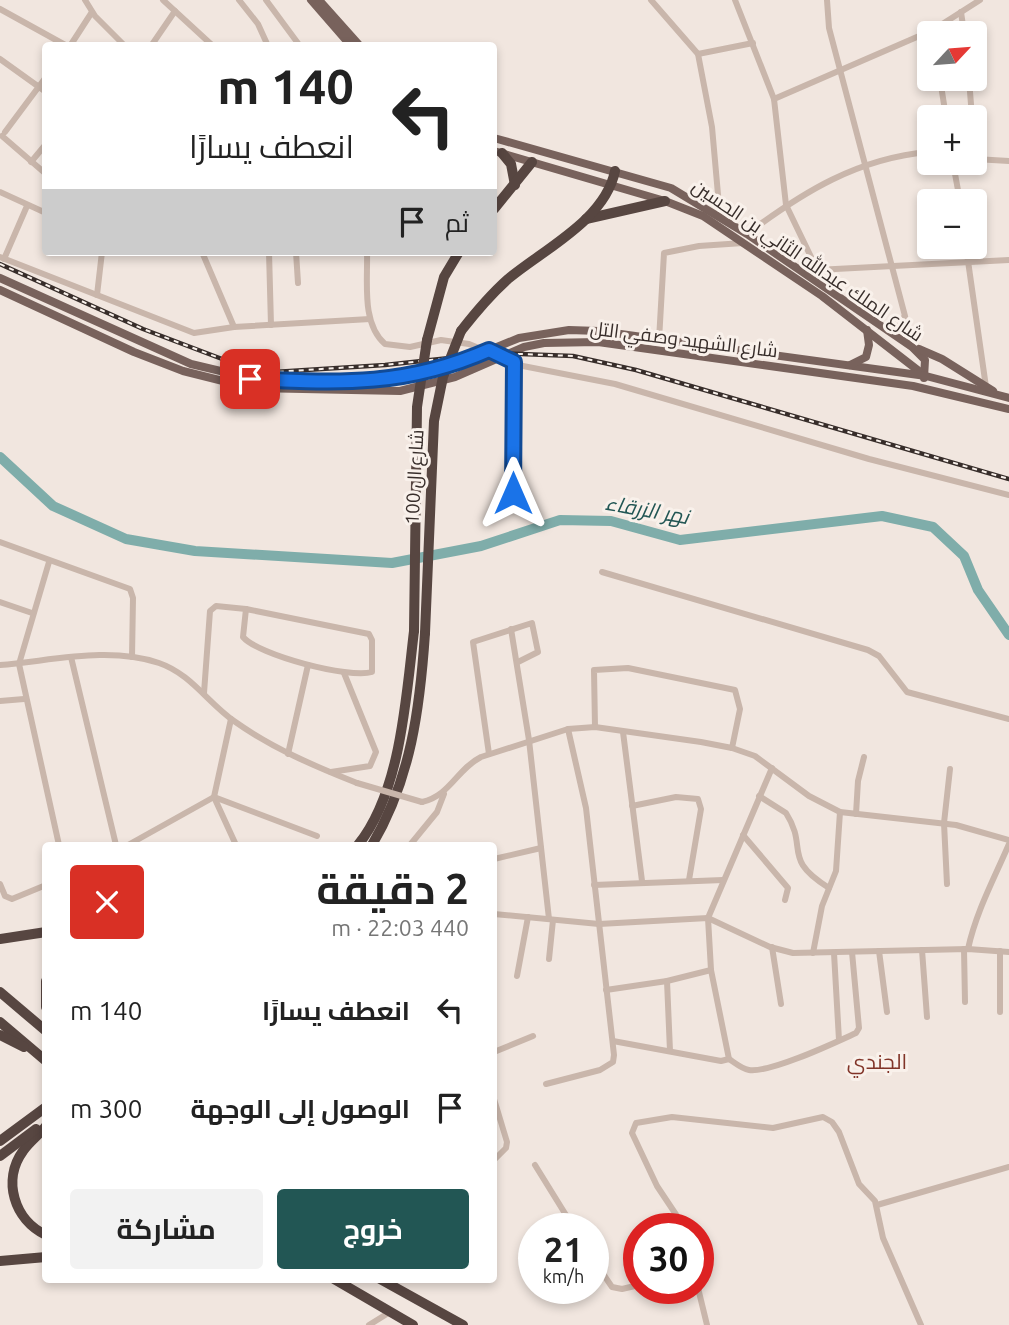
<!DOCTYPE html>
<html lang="ar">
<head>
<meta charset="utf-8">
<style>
  body { margin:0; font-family:Ubuntu,Cairo,sans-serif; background:#f2f2f2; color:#222; direction:rtl; height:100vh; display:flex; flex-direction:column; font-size:26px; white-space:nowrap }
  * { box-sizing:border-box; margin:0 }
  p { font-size:23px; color:#767676 }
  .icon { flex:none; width:38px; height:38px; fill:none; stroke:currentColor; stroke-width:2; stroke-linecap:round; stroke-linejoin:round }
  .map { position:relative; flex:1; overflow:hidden; direction:ltr }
  .details { position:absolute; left:42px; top:842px; width:455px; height:441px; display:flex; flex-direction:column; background:#fff; border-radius:7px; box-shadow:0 4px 10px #0003; direction:rtl }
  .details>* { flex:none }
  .hud { position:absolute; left:42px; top:42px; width:455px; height:214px; border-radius:7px; box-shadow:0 4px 10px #0003; direction:rtl; background:#fff; color:#222; overflow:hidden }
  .needle { width:46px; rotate:64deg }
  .fabs { position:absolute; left:917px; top:21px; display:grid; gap:14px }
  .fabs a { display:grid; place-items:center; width:70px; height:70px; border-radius:7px; background:#fff; box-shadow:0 4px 10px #0003; font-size:35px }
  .speed { position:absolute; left:518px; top:1213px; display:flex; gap:14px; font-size:35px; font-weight:700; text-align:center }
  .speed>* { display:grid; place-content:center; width:91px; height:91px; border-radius:50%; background:#fff; box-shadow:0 4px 10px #0003; line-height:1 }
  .speed small { font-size:18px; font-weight:400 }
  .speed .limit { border:10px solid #d22; background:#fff; color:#111 }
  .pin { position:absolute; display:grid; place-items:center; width:60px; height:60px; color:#fff; margin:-30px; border-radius:14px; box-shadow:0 4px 10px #0006 }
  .me { position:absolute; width:77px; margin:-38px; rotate:0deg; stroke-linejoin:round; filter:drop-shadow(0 0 5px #0008) }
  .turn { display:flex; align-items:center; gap:24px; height:147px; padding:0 28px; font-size:32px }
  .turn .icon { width:91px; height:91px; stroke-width:2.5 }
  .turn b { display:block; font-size:49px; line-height:60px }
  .then { display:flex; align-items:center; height:66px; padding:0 28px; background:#0003; gap:14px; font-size:26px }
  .round { display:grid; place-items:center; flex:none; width:74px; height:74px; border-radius:7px; background:#f2f2f2 }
  .overview { display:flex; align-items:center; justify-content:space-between; height:119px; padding:0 28px }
  h1 { font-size:42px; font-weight:700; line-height:52px }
  .cta { display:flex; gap:14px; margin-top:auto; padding:14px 28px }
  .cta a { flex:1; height:80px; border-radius:7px; background:#225654; color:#fff; font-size:28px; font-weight:700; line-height:80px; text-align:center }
  .cta a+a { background:#f2f2f2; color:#222 }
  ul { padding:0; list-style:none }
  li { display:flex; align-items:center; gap:21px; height:98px; padding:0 28px }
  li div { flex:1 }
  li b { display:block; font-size:26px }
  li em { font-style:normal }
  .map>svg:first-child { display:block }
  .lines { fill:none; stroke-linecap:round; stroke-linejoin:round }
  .river { stroke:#7fadaa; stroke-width:10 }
  .minor { stroke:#c9b6ab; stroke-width:6 }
  .major { stroke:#78625c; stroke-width:8 }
  .highway { stroke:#574641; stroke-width:10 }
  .rail-casing { stroke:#372d2a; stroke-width:4.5 }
  .rail { stroke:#f9f1eb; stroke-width:2; stroke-dasharray:5; stroke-linecap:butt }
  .minor-bridge { stroke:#c9b6ab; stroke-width:6 }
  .highway-bridge { stroke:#574641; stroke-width:10 }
  .route-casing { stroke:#114b97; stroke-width:18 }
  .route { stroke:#1a73e8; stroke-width:12 }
  .labels { text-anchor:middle; stroke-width:6; stroke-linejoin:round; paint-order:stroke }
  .street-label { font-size:19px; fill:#372d2a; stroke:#f9f1eb }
  .water-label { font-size:21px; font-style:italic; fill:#225654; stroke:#f9f1eb }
  .neighbourhood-label { font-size:21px; fill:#813428; stroke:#f9f1eb }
</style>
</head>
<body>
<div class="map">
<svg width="1009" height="1325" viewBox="0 0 1009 1325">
  <rect width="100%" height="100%" fill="#f1e6df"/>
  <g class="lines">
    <path class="river" d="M0,457L53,506L126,539L195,551L392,563L481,546L560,520L611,521L680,540L882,516L933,527L964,556L978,590L1009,635"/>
    <g class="minor">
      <path d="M85,0L95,16L125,46"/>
      <path d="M163,0L213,46"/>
      <path d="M239,0L258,24L268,46"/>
      <path d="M266,0L300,46"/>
      <path d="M651,0L698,54L712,127L720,217"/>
      <path d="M735,0L774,99L786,205L826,288"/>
      <path d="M827,0L829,28L905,316L909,345"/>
      <path d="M0,9L67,46"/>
      <path d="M961,12L964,33"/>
      <path d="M70,46L92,12"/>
      <path d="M151,46L175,11"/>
      <path d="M698,54L753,43"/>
      <path d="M0,59L46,92"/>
      <path d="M940,79L946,117"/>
      <path d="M969,79L972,117"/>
      <path d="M774,99L933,30L980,0"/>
      <path d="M5,132L46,77"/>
      <path d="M2,136L46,174"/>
      <path d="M975,159L1009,161"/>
      <path d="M31,162L46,144"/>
      <path d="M953,163L960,201"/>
      <path d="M0,192L46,213"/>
      <path d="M747,234C803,192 858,158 929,152"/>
      <path d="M966,247L986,387"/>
      <path d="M202,252L234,327"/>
      <path d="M269,252L271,325"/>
      <path d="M296,252L298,283"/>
      <path d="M367,252C368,281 361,323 385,344L410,347L441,340L469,344L523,366L615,384L869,459L1009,495"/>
      <path d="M0,257L194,333L234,327L370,319"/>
      <path d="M4,259L27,206"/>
      <path d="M816,270L1009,260"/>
      <path d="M97,295L102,252"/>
      <path d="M894,334L904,317"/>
      <path d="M659,340L664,253L699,246L743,243"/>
      <path d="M513,493L514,362"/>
      <path d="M0,542L130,589L133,598L132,657"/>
      <path d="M49,562L19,664L59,845"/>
      <path d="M602,572L868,650L879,656L907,692L1009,719"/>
      <path d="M0,602L32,613"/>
      <path d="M246,609L369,634L372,640V672C349,679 258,655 243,637Z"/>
      <path d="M511,629L529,740L549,919"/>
      <path d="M71,657L116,845"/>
      <path d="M0,665C51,661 108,646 159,663C191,674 207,702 234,721C272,748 314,766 357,783"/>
      <path d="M204,693L210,611L216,606L246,609"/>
      <path d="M0,701L24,699"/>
      <path d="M595,727L594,670L628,668L735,690L740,709L732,748"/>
      <path d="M623,732L642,881"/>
      <path d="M288,754L308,665"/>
      <path d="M489,754L473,642L532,623L538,652L518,662"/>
      <path d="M331,772L370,766L376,752L344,673"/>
      <path d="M759,796L786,813C809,849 781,858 829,888"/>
      <path d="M214,797L317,836"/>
      <path d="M214,797L236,845"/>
      <path d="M422,802C450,796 457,769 481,757L568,729L595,727L701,742L732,748L755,756L809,796L840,812L956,825L1009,840"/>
      <path d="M632,806L676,797L698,799L701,809L689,880"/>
      <path d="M856,814L858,781L864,757"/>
      <path d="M743,835L788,888L785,900"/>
      <path d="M128,845L214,797L231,719"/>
      <path d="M410,845L437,812L444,794"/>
      <path d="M494,859L541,848"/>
      <path d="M0,884L5,896L12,899L46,885"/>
      <path d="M947,884L944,823L950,769"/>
      <path d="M594,885L723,880"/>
      <path d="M494,914L599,924L708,918L770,947L793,953L968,949L1009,952"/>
      <path d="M772,947L781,1004"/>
      <path d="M964,949L965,1002"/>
      <path d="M968,949C976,912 994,879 1009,844"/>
      <path d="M922,950L927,1017"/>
      <path d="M879,951L887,1012"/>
      <path d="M813,953L822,906L836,871L840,812"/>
      <path d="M834,953L839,1040"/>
      <path d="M549,959L553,920"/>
      <path d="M517,976L528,917"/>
      <path d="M667,981L670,1051"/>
      <path d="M606,990L667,981L711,970"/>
      <path d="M1000,1012V951"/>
      <path d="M613,1041L721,1061L729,1059L711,970L708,918L772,768"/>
      <path d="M494,1052L533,1036"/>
      <path d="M729,1059C735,1063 742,1069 749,1070C771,1073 834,1043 856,1033L859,1028L852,952"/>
      <path d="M546,1084L600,1070L613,1062L614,1055L586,808L568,729"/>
      <path d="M494,1099L507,1142L506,1148L494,1160"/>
      <path d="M535,1165L574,1228"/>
      <path d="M877,1205L1009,1167"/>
      <path d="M685,1228L657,1186L632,1133L636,1123L672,1117L773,1128L823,1117L832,1122L839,1132L859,1184L875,1201L883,1238L921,1325"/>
      <path d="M698,1249L702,1260L698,1274"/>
      <path d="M593,1259L612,1287L622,1289L639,1285"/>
      <path d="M698,1288L707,1325"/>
      <path d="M369,1325L390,1312"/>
    </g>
    <g class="major">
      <path d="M311,0L351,46"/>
      <path d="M319,0L360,46"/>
      <path d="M494,138L671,188L747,234L912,347L925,360L924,378"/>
      <path d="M494,151L665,201L703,216L822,296L924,375"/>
      <path d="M0,278L191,364L250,378L328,382L403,378L448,367L519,338L569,330L599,331L926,376L1009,398"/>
      <path d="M0,290L134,352L183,371L251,388L400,391L455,377L524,347L544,343L598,342L913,386L1009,409"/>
      <path d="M919,349L942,359L993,391"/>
      <path d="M850,365L866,357L869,345L867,330"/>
    </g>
    <g class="highway">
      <path d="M502,153L511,164L515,185"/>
      <path d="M494,209L532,162"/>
      <path d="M586,219L665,201"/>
      <path d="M461,331C475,313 490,295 508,279C544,249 605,220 615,171"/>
      <path d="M427,340L444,277L459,252"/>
      <path d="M358,845C401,792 406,697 414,631"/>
      <path d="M372,845C411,779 420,708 425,633"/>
      <path d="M0,939L46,932"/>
      <path d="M46,981V1007"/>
      <path d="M0,992L46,1031"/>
      <path d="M0,1022L46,1061"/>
      <path d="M0,1035L24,1047"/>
      <path d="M46,1126C39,1135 29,1142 23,1151C2,1180 14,1220 46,1235"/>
      <path d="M0,1141L46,1107"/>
      <path d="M0,1156L36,1129"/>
      <path d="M0,1261L46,1257"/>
      <path d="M334,1279L413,1325"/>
      <path d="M380,1279L463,1325"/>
    </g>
    <defs>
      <path id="rail" d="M0,264L143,329L230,362L274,372L385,365L495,353L573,356L636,370L1009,479"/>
    </defs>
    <use href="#rail" class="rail-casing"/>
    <use href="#rail" class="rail"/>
    <path class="minor-bridge" d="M357,783L422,802"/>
    <g class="highway-bridge">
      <path d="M414,631L417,407L427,340"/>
      <path d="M425,633L434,421L443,377L461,331"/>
    </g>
  </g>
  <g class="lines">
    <defs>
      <path id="route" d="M250,379C339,383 405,387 489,350L514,362L513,493"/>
    </defs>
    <use href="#route" class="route-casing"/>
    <use href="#route" class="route"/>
  </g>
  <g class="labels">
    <g class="street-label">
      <text transform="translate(808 260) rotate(34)" y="7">شارع الملك عبدالله الثاني بن الحسين</text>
      <text transform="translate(684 339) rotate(7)" y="7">شارع الشهيد وصفي التل</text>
      <text transform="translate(414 477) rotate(-87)" y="7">شارع ال 100</text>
    </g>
    <g class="water-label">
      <text transform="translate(647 510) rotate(10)" y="7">نهر الزرقاء</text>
    </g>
    <g class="neighbourhood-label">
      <text x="877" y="1069">الجندي</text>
    </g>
  </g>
</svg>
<div class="fabs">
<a><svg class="needle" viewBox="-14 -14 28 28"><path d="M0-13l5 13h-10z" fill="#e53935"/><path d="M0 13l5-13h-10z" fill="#767676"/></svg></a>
<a>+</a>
<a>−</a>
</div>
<div class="speed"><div>21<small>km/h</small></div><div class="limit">30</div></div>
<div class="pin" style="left:250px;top:379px;background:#d93025"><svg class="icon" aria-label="arrive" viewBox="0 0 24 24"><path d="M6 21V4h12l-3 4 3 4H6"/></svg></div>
<svg class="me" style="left:513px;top:493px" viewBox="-20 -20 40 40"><path d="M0-17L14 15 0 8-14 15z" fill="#1a73e8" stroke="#fff" stroke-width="4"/></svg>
<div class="hud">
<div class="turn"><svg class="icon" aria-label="left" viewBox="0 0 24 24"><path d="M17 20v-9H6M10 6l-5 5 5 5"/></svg><div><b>140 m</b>انعطف يسارًا</div></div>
<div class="then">ثم<svg class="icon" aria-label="arrive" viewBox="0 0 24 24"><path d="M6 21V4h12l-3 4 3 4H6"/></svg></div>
</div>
<section class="details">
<div class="overview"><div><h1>2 دقيقة</h1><p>440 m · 22:03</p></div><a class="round" style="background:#d93025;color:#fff"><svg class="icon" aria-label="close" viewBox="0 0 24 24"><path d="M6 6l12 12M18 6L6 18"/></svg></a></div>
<ul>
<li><svg class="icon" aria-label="left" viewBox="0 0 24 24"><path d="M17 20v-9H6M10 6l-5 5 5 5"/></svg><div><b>انعطف يسارًا</b></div><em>140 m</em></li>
<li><svg class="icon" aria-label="arrive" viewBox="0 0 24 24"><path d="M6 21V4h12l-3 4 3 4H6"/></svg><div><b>الوصول إلى الوجهة</b></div><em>300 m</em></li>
</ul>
<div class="cta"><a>خروج</a><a>مشاركة</a></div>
</section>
</div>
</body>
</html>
